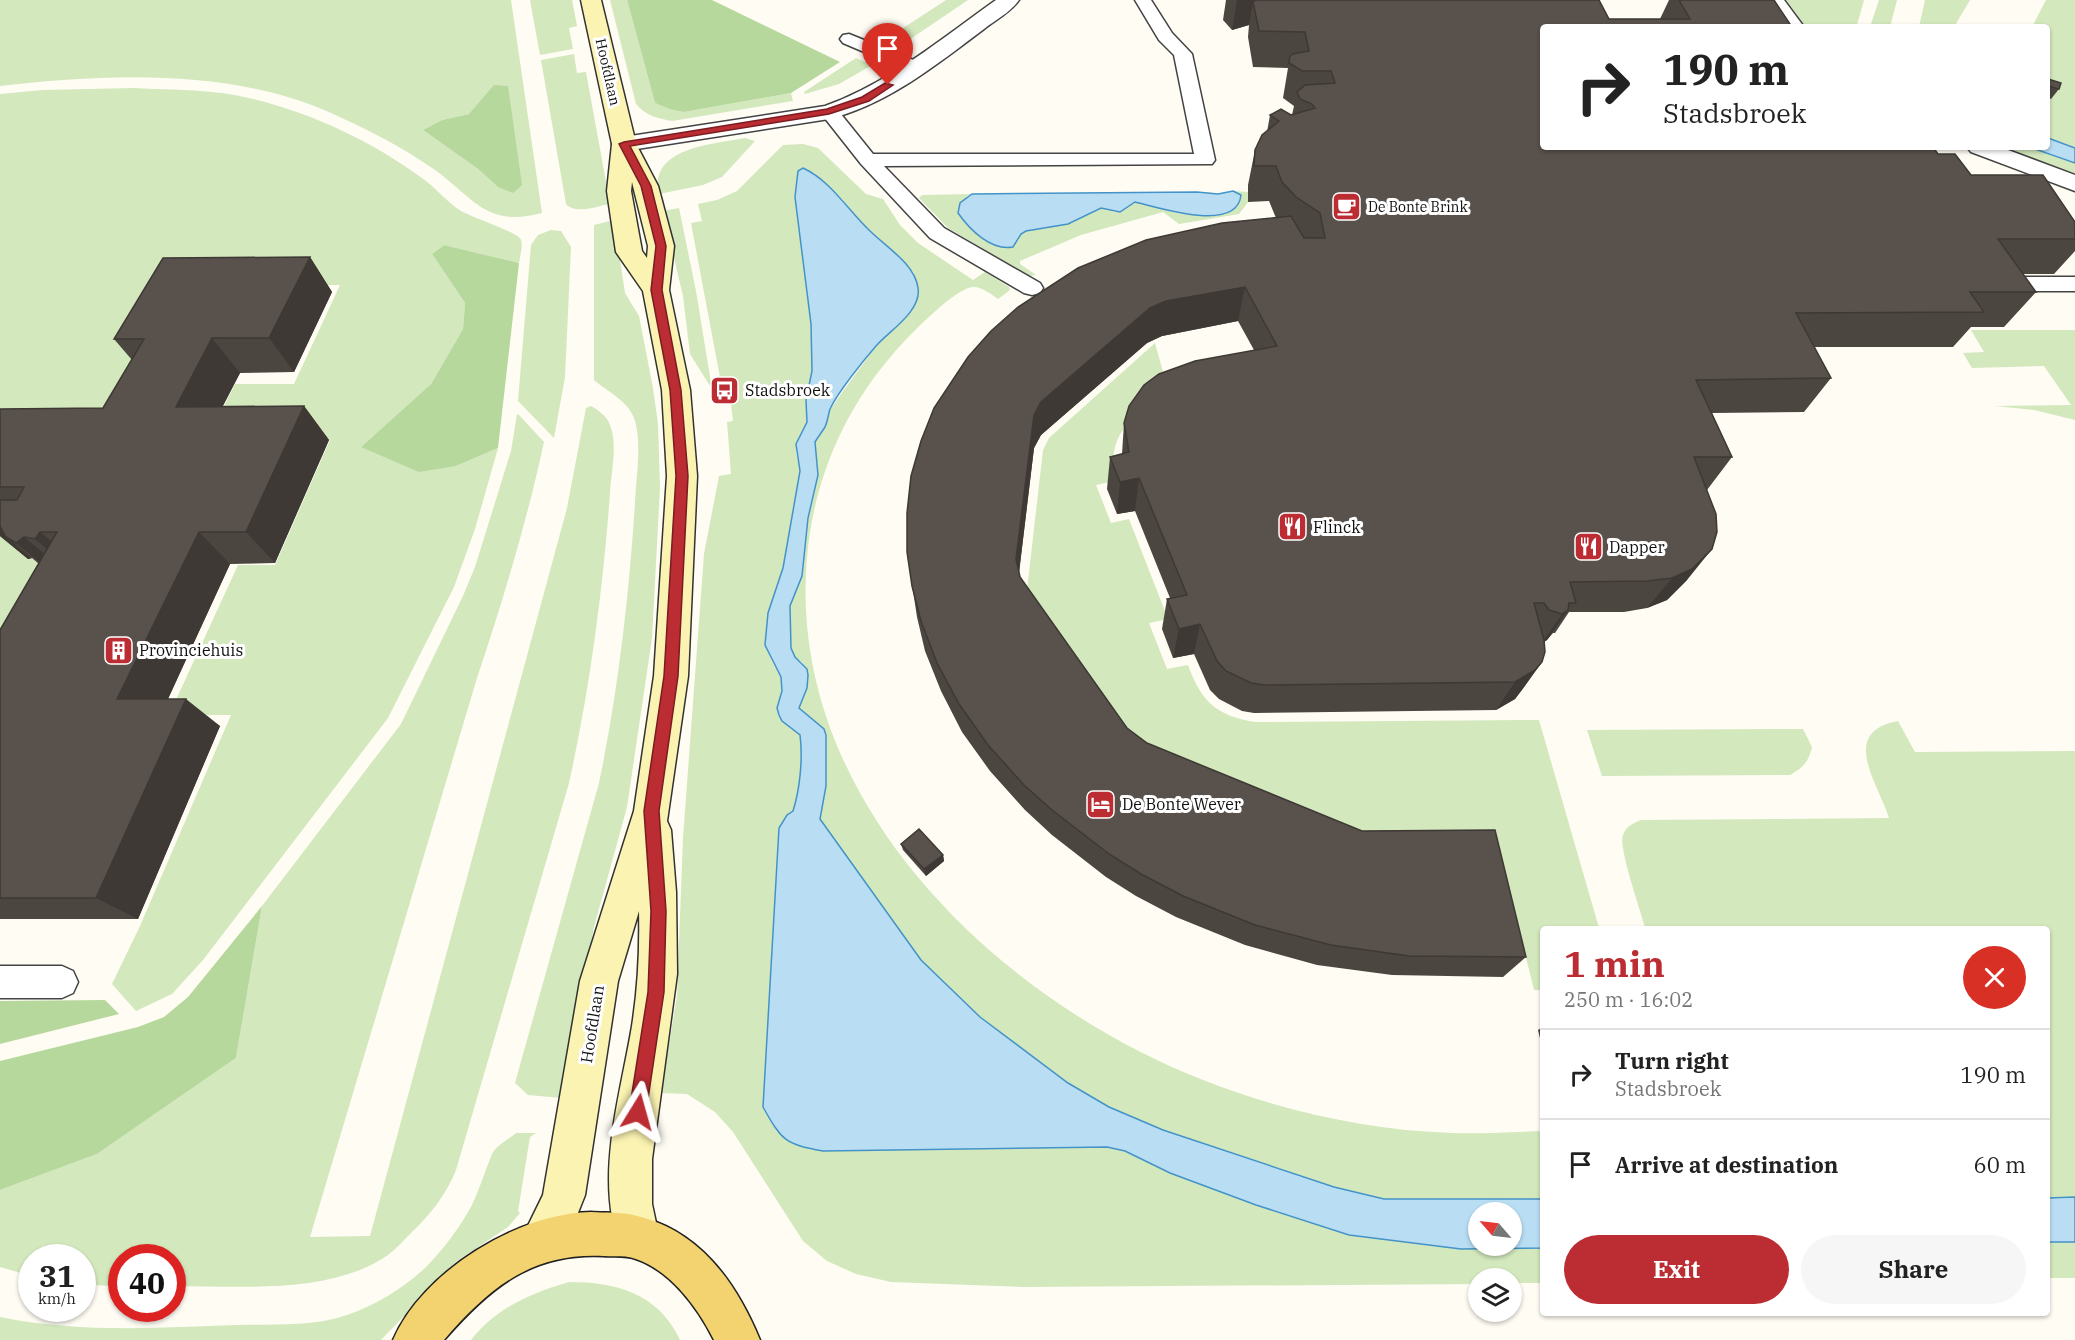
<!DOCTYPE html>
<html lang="en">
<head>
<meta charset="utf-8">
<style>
  body { margin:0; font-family:"IBM Plex Serif",serif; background:#f6f6f6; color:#222; height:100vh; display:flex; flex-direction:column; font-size:22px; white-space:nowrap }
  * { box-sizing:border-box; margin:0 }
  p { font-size:20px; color:#767676 }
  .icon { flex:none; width:33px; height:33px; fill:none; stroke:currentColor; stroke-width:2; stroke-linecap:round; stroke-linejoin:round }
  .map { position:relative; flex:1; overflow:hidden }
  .sheet { position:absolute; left:1540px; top:926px; width:510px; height:390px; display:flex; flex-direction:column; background:#fff; border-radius:6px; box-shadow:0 2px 4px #0004 }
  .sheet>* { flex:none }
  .banner { position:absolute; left:1540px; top:24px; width:510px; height:126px; border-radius:6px; box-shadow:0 2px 4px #0004; background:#fff; color:#222; overflow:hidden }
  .needle { width:39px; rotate:298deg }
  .tools { position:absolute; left:1468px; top:1202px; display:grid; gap:12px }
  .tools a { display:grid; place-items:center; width:54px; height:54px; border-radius:50%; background:#fff; box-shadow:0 2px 4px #0004; font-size:30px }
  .speed { position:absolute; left:18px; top:1244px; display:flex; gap:12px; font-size:30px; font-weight:700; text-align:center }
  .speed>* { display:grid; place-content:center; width:78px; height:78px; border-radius:50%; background:#fff; box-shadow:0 2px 4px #0004; line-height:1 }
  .speed small { font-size:15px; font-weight:400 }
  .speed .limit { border:9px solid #d22; background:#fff; color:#111 }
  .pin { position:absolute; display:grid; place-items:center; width:51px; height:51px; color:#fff; margin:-62px -26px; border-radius:50% 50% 50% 0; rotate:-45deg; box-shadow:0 0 6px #0007 }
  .pin .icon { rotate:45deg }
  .me { position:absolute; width:66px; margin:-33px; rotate:8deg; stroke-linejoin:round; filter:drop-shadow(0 0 4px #0008) }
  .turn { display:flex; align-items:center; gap:21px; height:126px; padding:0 24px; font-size:27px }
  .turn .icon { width:78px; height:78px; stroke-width:2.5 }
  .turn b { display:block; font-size:42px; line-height:51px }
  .round { display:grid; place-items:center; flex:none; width:63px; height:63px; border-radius:32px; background:#f6f6f6 }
  .summary { display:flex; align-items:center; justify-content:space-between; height:102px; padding:0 24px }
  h1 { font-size:36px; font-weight:800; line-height:45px; color:#bb2c33 }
  .cta { display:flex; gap:12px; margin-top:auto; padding:12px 24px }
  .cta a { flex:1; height:69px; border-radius:36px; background:#bb2c33; color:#fff; font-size:24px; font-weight:800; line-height:69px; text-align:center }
  .cta a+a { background:#f6f6f6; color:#222 }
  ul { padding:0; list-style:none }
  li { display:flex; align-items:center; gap:18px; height:90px; padding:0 24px; border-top:2px solid #e0e0e0 }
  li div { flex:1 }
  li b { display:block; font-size:22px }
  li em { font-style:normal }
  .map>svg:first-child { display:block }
  .green { fill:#d3e8bd; fill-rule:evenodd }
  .forest { fill:#b7d89d }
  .water { fill:#b9def4; stroke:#4393c8; stroke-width:1.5; fill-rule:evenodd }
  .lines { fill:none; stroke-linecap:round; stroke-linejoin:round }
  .lane-casing { stroke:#434343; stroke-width:3 }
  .street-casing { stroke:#434343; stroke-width:3 }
  .secondary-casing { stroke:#323232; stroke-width:3 }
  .primary-casing { stroke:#212121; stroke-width:3 }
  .lane { fill:#fff; fill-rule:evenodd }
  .street { fill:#fff; fill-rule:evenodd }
  .secondary { fill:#fbf3b1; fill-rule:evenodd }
  .primary { fill:#f3d36f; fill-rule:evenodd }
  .wall { fill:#4c4641 }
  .shaded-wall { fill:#3e3935 }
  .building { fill:#58514c; stroke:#3e3935; stroke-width:1.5 }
  .route { fill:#bb2c33; stroke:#7a1d21; stroke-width:1.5 }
  .labels { text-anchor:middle; stroke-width:6; stroke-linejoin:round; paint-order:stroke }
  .far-street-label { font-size:14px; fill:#101010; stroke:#fff }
  .far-poi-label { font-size:14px; fill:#101010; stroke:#fff; text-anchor:start }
  .poi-label { font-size:16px; fill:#101010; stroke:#fff; text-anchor:start }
  .street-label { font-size:16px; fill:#101010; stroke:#fff }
</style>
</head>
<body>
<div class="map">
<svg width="2075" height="1340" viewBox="0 0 2075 1340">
  <rect width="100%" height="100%" fill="#fefcf3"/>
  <g class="green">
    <path d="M0,0H511L542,213C486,228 474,198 435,170C404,148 367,129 331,113C229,68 109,74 0,86ZM469,114L498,187L478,169L423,130L442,120Z"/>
    <path d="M530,0H572L577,26L569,28L573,49L540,55Z"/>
    <path d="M610,0H627L655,103L684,112L791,93L793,101L672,121C657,118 646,116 636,104Z"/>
    <path d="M946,0H968L900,46L885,40Z"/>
    <path d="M1786,0H1864L1857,25L1862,27H1806Z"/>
    <path d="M1879,0H1897L1890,27H1870Z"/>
    <path d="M1925,0H1970L1954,27H1919Z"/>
    <path d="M2046,0H2075V148L2048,138V27H2032Z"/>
    <path d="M574,54L577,73L586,72L610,204C597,206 576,215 566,204L541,60Z"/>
    <path d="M856,58L872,65L839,84L805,94L804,92Z"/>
    <path d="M134,88C173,90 215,89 253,99C312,113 373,142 422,178C436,188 447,202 461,211C471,217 520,233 521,240C523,246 520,256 519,263L444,245L432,254L465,303L463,329L431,384L361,447L456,466L498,448L475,529L454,587L388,718L203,960L172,994L136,1011L112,984L140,926L231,715H169L238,565H275L330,440H207L235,384H294L340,285L177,286L130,431L0,432V94L43,90Z"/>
    <path d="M745,138L755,141L722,177L703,185L659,194C648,147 715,144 745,138Z"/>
    <path d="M803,144L818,148L866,194L883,199L900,225L918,243L973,280L985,272L1009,287L1010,290L998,299C991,294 982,287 974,287C956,286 906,339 893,354C843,411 813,483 807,558C786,799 996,999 1203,1080C1282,1111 1367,1130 1452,1133C1482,1134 1513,1132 1543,1131V1199H1384L1334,1187L1251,1159L1163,1130L1109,1107L1068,1083L980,1017L921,960L820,819L826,786V736L824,729L799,709L807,688L803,663L795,657L791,648L790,606L802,576L808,518L815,490L818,470L815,442L824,430L830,410L841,394L876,346L893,329L914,273L865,226L843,200L813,172L812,371L806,400L807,422L799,437L796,452L800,471L783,567L768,613L765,645L772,662L781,677L782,691L777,708L787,726L800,735C803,759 800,789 793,811L787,815L779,828L763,1107L777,1132L1107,1147L1125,1151L1170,1173L1349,1235L1461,1249L1543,1248V1283H1512V1278H1479V1284L1023,1287L891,1282L856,1274L827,1261L803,1241L733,1132L715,1112L687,1094L661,1093L677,996L683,838L704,554L719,476L731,474L727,422L733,421L731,404H725L691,223L702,221L698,204L717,200L737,191L783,145Z"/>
    <path d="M1994,147H2029L2075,163V177Z"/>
    <path d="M1233,191L1248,192V202L1239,214L1179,224L1163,212L1081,235L1020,261V264L1036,275L1030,276L948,228L919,198L922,195L972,194L967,196L961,218L981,237L1018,241L1021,234L1026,231L1068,224L1101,208L1115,212L1135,202L1177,213L1205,216L1239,203L1241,195Z"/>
    <path d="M679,208L696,291L712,389L690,354L683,296L663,211Z"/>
    <path d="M614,220L625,293L639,316L653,388L658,424L660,488L652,638L627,807L594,927L562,1098L528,1095L515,1083L599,783C618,692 629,596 635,503C636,477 642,446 635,421C630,402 608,392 594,380V225Z"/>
    <path d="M551,230L561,231L571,247L565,377L554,438L518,401L531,245L538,235Z"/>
    <path d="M1971,330H2075V420L2034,410L1995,406L2071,405L2044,366L1972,368L1963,353L1984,352Z"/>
    <path d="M1155,343L1169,394C1130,420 1108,429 1114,481L1096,485L1111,523L1129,519L1168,619L1149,623L1167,669L1188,665C1201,701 1216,716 1255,722L1539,720L1599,928H1544L1543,990H1534L1513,905L1348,844L1148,762L1027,590L1043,450L1049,438Z"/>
    <path d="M591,406C598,410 607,416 610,425C618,445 611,472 610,493C603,589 590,688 569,783L456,1170C446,1195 430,1215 411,1233C404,1240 396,1249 388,1255C331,1295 239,1286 173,1286L172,1257H122L121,1287L83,1284L82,1257H32L31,1276L0,1267V1190L97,1154L236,1058L262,906L401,724L463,596L475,567L511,451L517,414L519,415L544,442C527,521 503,600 477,678L310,1237L370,1236L567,508L586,408Z"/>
    <path d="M104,525L0,714V526Z"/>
    <path d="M1898,721L1915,752L2075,751V1197L2048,1198V928H1645C1641,911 1618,848 1623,835C1626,826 1634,823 1641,820L1889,818C1879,785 1838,732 1898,721Z"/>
    <path d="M1803,729L1812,747C1809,761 1803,768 1790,775L1602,776L1587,730Z"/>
    <path d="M516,1133H536L530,1137L518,1211L520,1213L508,1227L457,1261L381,1340H0V1317C78,1333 157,1328 236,1325C272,1324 310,1327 344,1316C374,1306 403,1289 426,1267C444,1249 460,1227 472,1205C480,1188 485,1171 492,1154C496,1146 509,1139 516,1133Z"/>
    <rect x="2048" y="1242" width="27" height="36"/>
    <path d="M569,1282C616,1282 658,1293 680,1340H471C496,1308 531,1293 569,1282Z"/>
  </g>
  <g class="forest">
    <path d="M627,0H712L840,62L791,93L684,112L670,109L655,103Z"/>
    <path d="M494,85L508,86L522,185L513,193L498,187L478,169L423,130L442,120L469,114Z"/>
    <path d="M444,245L519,263L498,448L456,466L419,472L361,447L431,384L463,329L465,303L432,254Z"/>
    <path d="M262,906L236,1058L97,1154L0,1190V1061L138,1027L164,1017L188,997Z"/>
    <path d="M105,1000L119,1014L0,1044V1001Z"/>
  </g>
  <g class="water">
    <path d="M2048,138L2075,148V163L2029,147H2048Z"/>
    <path d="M803,168C831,181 847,209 869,230C886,247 915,264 918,288C922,311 889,331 876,346C863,361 838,392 830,409C828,415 828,421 825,427C822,432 818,437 815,442L818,475L808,518L802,576L790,606L791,648L795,657L807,669L808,675L807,688L799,708L824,729L826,735V786L820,819L921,960L980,1017L1068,1083L1109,1107L1163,1130L1334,1187L1384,1199H1543V1248L1461,1249L1349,1235L1256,1205L1170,1173L1125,1151L1107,1147L823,1151C785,1144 782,1141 763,1107L779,828L787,815L793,811C800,789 803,758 800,735L782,721L779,715L777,708L782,691L781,677L765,645L768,613L783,568L800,471L796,444L807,422L806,400L812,371L811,324L795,197L798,171ZM1479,1212H1512V1245H1479Z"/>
    <path d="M1233,191L1241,195C1237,234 1157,207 1135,202L1120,212L1101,208L1068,224L1026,231L1021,234L1013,247C991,251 970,230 958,213L960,203L972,194L1197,192L1218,194Z"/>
    <path d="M2075,1197V1242H2048V1198Z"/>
  </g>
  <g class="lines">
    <defs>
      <g id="lane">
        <path d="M1135,0H1151L1172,33L1192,54L1215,160L1212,164L884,166L944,228L1040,283L1043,288L1040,293L1032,295L1024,293L930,238L861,164L820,112L822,108H836L873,154H1194L1174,55L1159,40Z"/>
        <path d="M849,34L921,63L924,67L921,71H909L843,43L840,39L843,35Z"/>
        <path d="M1995,277H2075V291H1995L1987,289L1984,284L1987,279Z"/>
        <path d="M0,966H62L73,971L78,982L73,993L62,998H0Z"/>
      </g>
      <g id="street">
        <path d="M996,0H1019C1011,12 995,20 984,29C936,65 888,104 829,119L624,151L616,149L612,144L616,139L624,137L825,106C889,83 941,39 996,0Z"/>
        <path d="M1763,0H1784L1804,27H1782Z"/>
        <path d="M1967,147H2000L2075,175V191L1971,152Z"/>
      </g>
      <path id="secondary" d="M581,0H601L636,144L658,186L674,246L669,290L690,390L697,476L688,676L667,821L671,830L676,892L677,974L652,1159V1204L659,1237L652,1252L637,1259L622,1252C593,1182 620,1098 632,1026C638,988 640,950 639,911L618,981L585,1195L568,1238L558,1255L543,1262L528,1255L521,1240L543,1195L580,981L634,811L654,676L667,476L662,390L643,291L616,252L607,191L612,144ZM632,182L648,246L647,258L642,251L631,191Z"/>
      <path id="primary" d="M591,1212C605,1213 620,1212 633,1215C699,1229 736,1282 760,1340H714C698,1308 671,1271 636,1259C626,1255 614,1257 604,1256C532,1252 489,1288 444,1340H393C422,1272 518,1213 591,1212Z"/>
    </defs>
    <use href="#lane" class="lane-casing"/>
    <use href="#street" class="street-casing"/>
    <use href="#secondary" class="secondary-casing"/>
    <use href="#primary" class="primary-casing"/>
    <use href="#lane" class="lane"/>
    <use href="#street" class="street"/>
    <use href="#secondary" class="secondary"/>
    <use href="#primary" class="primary"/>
  </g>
  <g class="wall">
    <path d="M1226,0H1599L1609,19H1660L1669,0H1774L1792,27H1544L1938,154L1971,175L2075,222V251L2054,274H2023L2036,292L2004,327H1971L1953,347H1814L1831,378L1804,412L1712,413L1732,457L1707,490L1687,580L1667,600L1647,608L1624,612H1569L1555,633H1553L1547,640L1544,642L1542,662L1522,690L1515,699L1496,710L1254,713L1242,711L1219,699L1210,690L1194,654L1173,658L1162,629L1167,599L1170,598L1135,511L1117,514L1107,489L1110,457L1122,454L1124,423L1254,350L1238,321L1162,336L1147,343L1041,435L1034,448L1019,572L1020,577L1127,728L1147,743L1526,957L1503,977L1392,975L1317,965L1245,945L1176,917L1136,896L1106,877L1052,835L1025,810L990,771L962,732L941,691L925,651L917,617L907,552L1276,218L1269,201L1248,202V185L1255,150L1267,132L1270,115H1292L1294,106L1283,98L1288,68L1253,67L1248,37L1249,25L1232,30L1223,20Z"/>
    <path d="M2048,79L2059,89L2051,99L2048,98Z"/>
    <path d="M310,257L332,292L294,372L240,373L222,407L304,406L329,440L275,563L230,564L168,699L220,726L138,919H0V630L39,564L32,558L28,559L0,536V409L103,408L132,360L114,339Z"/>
    <path d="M901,844L943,855L944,861L926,876L903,850Z"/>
    <path d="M1544,1026V1055L1538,1030Z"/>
  </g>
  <g class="shaded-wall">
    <path d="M1237,0H1262L1253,2L1249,25L1232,30Z"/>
    <path d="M310,257L332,292L294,372L269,338Z"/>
    <path d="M1245,287L1238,321L1162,336L1147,343L1041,435L1034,448L1017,590L1016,559L1034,415L1041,402L1150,308L1166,301Z"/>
    <path d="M212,338L240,373L205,441L176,407Z"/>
    <path d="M304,406L329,440L275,563L246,532Z"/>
    <path d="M1139,478L1135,511L1117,514L1120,482Z"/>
    <path d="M0,525L24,537L62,568L55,575L16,543L6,537L32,558L28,559L0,536Z"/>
    <path d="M40,532L78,563L72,570L35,539Z"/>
    <path d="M199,532L230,564L155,727L117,699Z"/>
    <path d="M1712,549L1687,580L1667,600L1647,608L1672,578Z"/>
    <path d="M1568,610L1547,640L1542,643L1562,614Z"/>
    <path d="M1200,624L1194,654L1173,658L1179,629Z"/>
    <path d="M1542,662L1515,699L1496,710L1515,682Z"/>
    <path d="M186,699L220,726L138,919L96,898Z"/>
    <path d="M943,855L944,861L926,876L924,869Z"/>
  </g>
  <g class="building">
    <path d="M1256,0H1599L1609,19H1690L1679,0H1774L1792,27H1544V147H1933L1938,154H1955L1971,175H2043L2075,222V239H1998L2036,292H1970L1984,312L1796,313L1831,378L1696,380L1732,457H1694L1716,514L1717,532L1712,549L1692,569L1672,578L1648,581L1570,582L1576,603H1569L1568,610L1562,614L1549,610L1544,603H1534L1544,640L1545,652L1542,662L1535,670L1515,682L1264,685L1251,683L1226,671L1217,661L1200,624L1179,629L1167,599L1187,595L1139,478L1120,482L1110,457L1129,452L1124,423L1129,406L1144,385L1159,374L1195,361L1277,346L1245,287L1166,301L1150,308L1041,402L1034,415L1016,559L1020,577L1127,728L1147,743L1362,831L1495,830L1526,957L1409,956L1331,945L1255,925L1183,896L1141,874L1109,854L1052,810L1024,785L988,745L959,704L937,663L921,621L912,586L907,552V513L911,476L921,441L934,408L968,357L991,331L1018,307L1078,268L1146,240L1222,223L1291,216L1304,238H1325L1320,213L1296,197L1282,182L1276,166H1254L1255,150L1262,135L1279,121L1270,115L1281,109L1291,115L1315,108L1312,104L1300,99L1297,92L1305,85L1335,83L1331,71H1302L1289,63L1290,56L1293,54L1309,51L1305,32L1259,31L1253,2Z"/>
    <path d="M2048,79L2061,83L2059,89L2048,86Z"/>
    <path d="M310,257L269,338H212L176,407L304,406L246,532H199L117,699H186L96,898H0V630L57,532H40L35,539L24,537L16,543L6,537L0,526V500H17L24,487H0V409L103,408L144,339H114L163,258Z"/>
    <path d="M919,829L943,855L924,869L901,844Z"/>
  </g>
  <path class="route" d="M885,83L893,85L869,101L829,114L630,146L651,186L666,246L662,290L681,390L688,476L678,676L659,811L666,911L664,992L646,1112L644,1118L638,1121L632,1118L629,1112L648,992L651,911L644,811L664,676L676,476L670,390L651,290L656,246L641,186L619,144L624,142L827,109L862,97Z"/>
  <defs>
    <symbol id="cafe-square" viewBox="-11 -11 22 22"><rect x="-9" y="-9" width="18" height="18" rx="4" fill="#bb2c33" stroke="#fff"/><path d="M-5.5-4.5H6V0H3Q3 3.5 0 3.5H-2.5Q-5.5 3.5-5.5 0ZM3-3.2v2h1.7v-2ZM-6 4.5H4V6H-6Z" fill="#fff"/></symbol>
    <symbol id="bus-square" viewBox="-11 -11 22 22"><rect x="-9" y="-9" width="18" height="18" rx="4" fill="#bb2c33" stroke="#fff"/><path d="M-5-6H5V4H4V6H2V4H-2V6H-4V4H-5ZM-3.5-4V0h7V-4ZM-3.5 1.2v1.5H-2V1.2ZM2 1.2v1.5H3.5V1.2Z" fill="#fff"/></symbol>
    <symbol id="restaurant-square" viewBox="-11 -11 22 22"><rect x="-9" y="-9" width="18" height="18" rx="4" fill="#bb2c33" stroke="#fff"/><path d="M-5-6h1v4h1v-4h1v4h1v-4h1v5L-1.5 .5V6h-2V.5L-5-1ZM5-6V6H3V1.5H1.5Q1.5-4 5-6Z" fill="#fff"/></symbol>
    <symbol id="building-square" viewBox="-11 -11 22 22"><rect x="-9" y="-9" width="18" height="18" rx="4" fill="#bb2c33" stroke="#fff"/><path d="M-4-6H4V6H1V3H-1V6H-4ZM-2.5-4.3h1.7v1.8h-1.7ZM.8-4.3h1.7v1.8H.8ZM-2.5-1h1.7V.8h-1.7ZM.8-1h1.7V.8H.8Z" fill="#fff"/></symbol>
    <symbol id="hotel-square" viewBox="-11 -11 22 22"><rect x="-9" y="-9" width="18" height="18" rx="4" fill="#bb2c33" stroke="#fff"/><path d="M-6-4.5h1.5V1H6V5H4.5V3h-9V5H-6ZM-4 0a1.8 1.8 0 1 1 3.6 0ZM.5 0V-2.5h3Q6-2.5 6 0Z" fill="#fff"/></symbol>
  </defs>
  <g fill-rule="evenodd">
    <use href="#cafe-square" x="1330" y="190" width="33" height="33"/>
    <use href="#bus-square" x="708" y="374" width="33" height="33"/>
    <use href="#restaurant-square" x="1276" y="510" width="33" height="33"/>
    <use href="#restaurant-square" x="1572" y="530" width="33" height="33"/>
    <use href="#building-square" x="102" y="634" width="33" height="33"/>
    <use href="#hotel-square" x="1084" y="788" width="33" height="33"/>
  </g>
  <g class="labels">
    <g class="far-street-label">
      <text transform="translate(608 72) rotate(77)" y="5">Hoofdlaan</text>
    </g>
    <g class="far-poi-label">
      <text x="1368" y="212">De Bonte Brink</text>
    </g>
    <g class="poi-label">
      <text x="745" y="396">Stadsbroek</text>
      <text x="1313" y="533">Flinck</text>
      <text x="1609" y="553">Dapper</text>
      <text x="139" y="656">Provinciehuis</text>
      <text x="1122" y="810">De Bonte Wever</text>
    </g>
    <g class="street-label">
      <text transform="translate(592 1024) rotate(-81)" y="6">Hoofdlaan</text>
    </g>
  </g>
</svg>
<div class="tools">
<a><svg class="needle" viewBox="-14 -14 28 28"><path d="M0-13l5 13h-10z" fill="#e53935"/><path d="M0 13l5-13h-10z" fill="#767676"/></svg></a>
<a><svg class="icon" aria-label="layers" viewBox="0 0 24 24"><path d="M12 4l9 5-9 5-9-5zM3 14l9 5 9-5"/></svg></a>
</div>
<div class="speed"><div>31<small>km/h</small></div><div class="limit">40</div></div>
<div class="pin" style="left:888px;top:85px;background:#d93025"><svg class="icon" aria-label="arrive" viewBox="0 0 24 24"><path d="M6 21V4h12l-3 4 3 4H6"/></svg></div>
<svg class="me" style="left:638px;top:1112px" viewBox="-20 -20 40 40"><path d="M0-17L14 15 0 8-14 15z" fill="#bb2c33" stroke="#fff" stroke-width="4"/></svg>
<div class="banner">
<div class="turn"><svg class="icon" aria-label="right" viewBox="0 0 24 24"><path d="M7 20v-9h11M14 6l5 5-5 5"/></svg><div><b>190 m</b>Stadsbroek</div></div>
</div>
<section class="sheet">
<div class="summary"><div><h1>1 min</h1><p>250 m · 16:02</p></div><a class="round" style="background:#d93025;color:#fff"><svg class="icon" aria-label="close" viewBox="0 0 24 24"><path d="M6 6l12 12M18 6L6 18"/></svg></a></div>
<ul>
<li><svg class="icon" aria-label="right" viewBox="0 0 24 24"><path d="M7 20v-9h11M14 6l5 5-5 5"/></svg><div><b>Turn right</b><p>Stadsbroek</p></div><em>190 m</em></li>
<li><svg class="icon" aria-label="arrive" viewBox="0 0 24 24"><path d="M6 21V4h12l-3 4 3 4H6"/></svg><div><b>Arrive at destination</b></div><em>60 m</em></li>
</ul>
<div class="cta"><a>Exit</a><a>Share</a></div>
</section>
</div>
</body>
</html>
